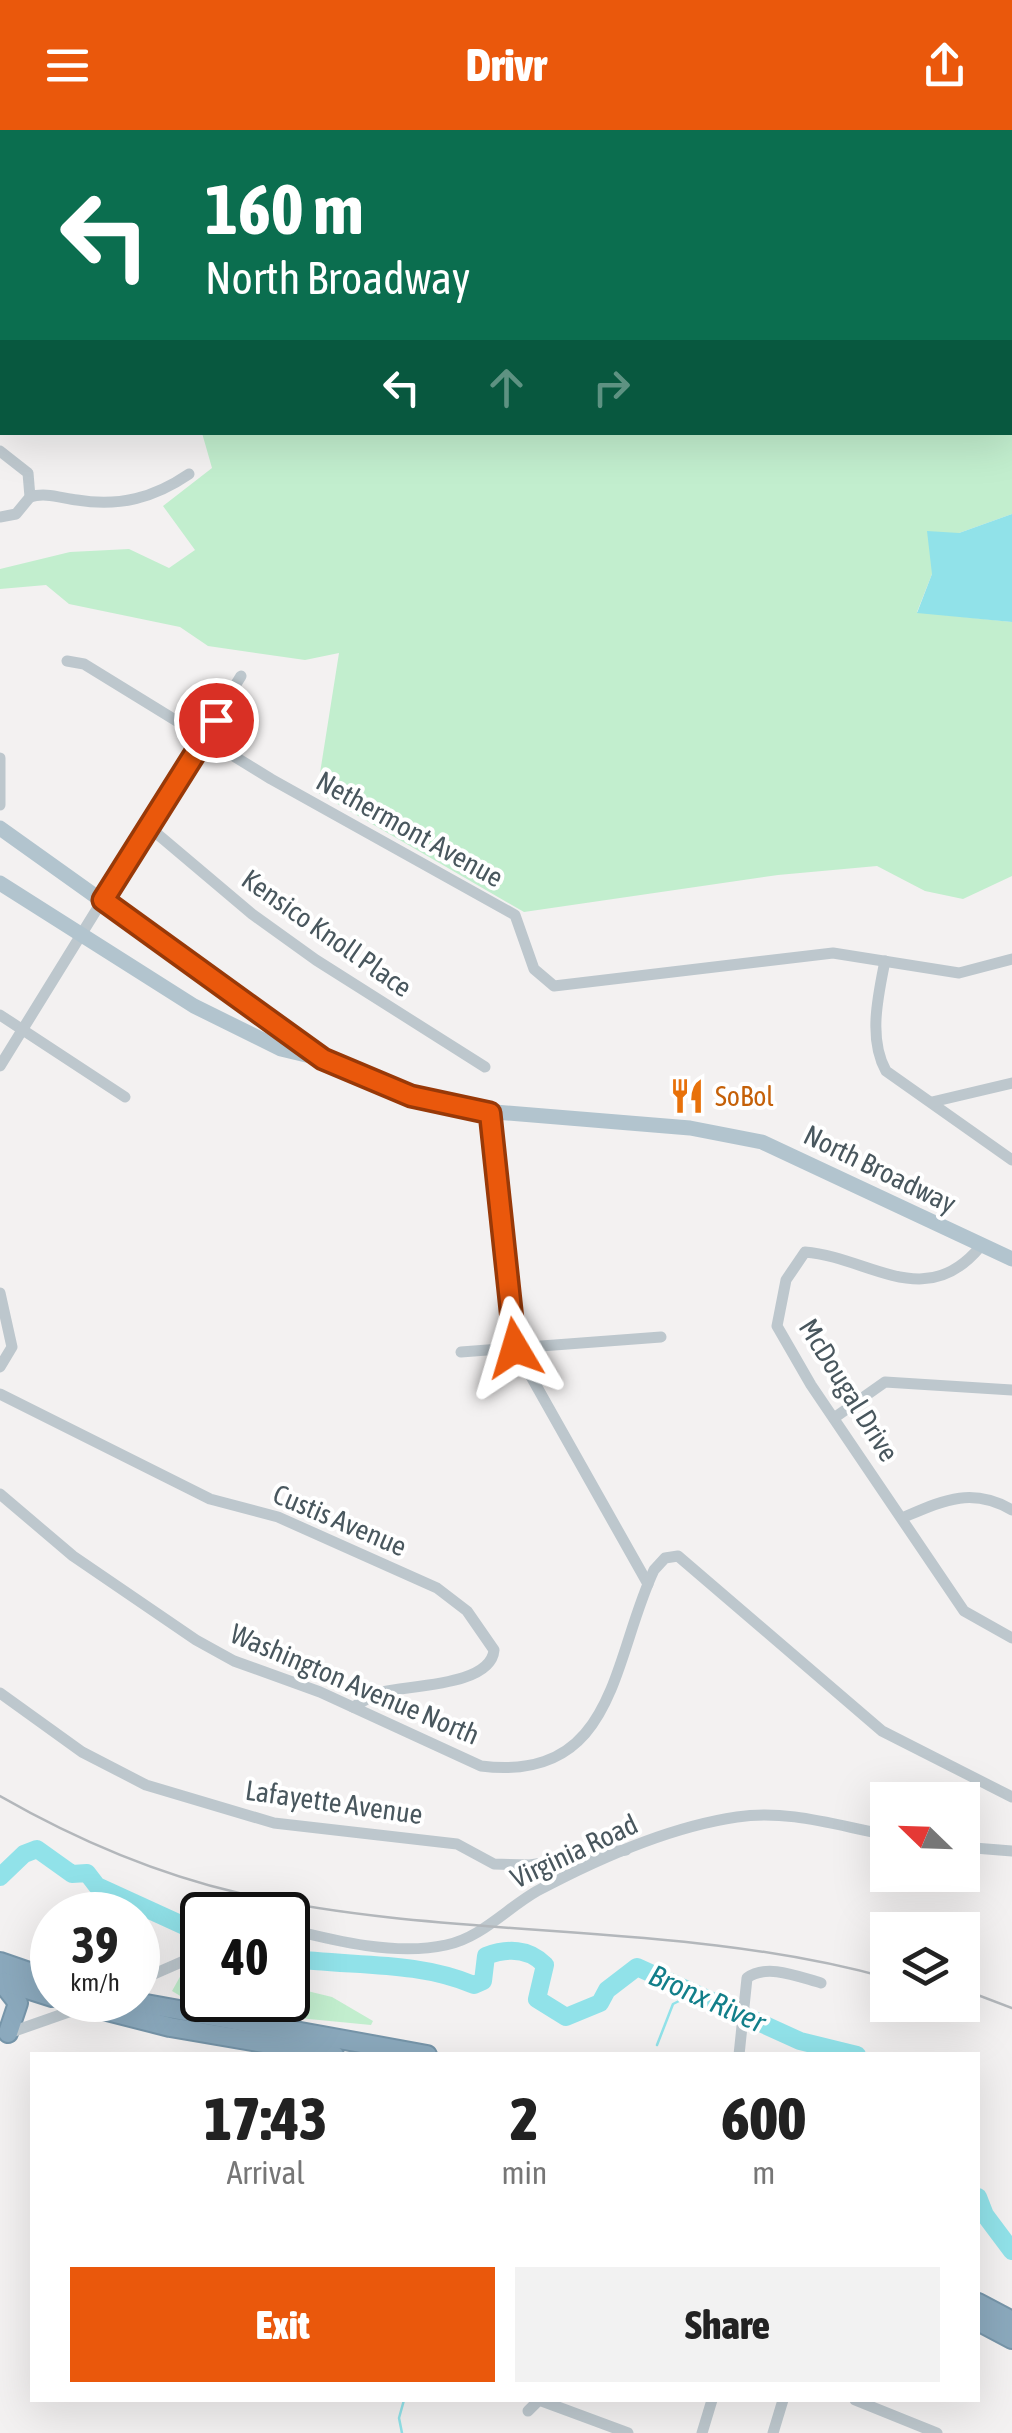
<!DOCTYPE html>
<html lang="en">
<head>
<meta charset="utf-8">
<style>
  body { margin:0; font-family:"Asap Condensed",sans-serif; background:#f2f2f2; color:#222; height:100vh; display:flex; flex-direction:column; font-size:38px; white-space:nowrap }
  * { box-sizing:border-box; margin:0 }
  p { font-size:32px; color:#767676 }
  .icon { flex:none; width:55px; height:55px; fill:none; stroke:currentColor; stroke-width:2; stroke-linecap:round; stroke-linejoin:round }
  .map { position:relative; flex:1; overflow:hidden }
  .panel { position:absolute; left:30px; top:1922px; width:950px; height:350px; display:flex; flex-direction:column; background:#fff; border-radius:0px; box-shadow:0 10px 40px #0002 }
  .panel>* { flex:none }
  .banner { position:absolute; left:0px; top:0px; width:1012px; height:305px; box-shadow:0 10px 40px #0002; background:#0b6e4f; color:#fff; overflow:hidden }
  .needle { width:65px; rotate:293deg }
  .fabs { position:absolute; left:870px; top:1652px; display:grid; gap:20px }
  .fabs a { display:grid; place-items:center; width:110px; height:110px; border-radius:0px; background:#fff; box-shadow:0 10px 40px #0002; font-size:50px }
  .speed { position:absolute; left:30px; top:1762px; display:flex; gap:20px; font-size:50px; font-weight:700; text-align:center }
  .speed>* { display:grid; place-content:center; width:130px; height:130px; border-radius:50%; background:#fff; box-shadow:0 10px 40px #0002; line-height:1 }
  .speed small { font-size:25px; font-weight:400 }
  .speed .limit { border:5px solid #111; border-radius:15px; background:#fff; color:#111 }
  .pin { position:absolute; display:grid; place-items:center; width:85px; height:85px; color:#fff; margin:-42px; border:5px solid #fff; border-radius:50%; box-shadow:0 2px 10px #0007 }
  .me { position:absolute; width:110px; margin:-55px; rotate:353deg; stroke-linejoin:round; filter:drop-shadow(0 0 8px #0008) }
  .turn { display:flex; align-items:center; gap:35px; height:210px; padding:0 40px; font-size:45px }
  .turn .icon { width:130px; height:130px; stroke-width:2.5 }
  .turn b { display:block; font-size:70px; line-height:85px }
  .lanes { display:flex; align-items:center; height:95px; padding:0 40px; background:#0003; justify-content:center; gap:50px; direction:ltr }
  .lanes .off { opacity:.35 }
  .eta { display:flex; justify-content:space-evenly; align-items:center; height:170px; text-align:center }
  .eta b { font-size:60px; font-weight:800; line-height:70px }
  .action { display:flex; gap:20px; margin-top:auto; padding:20px 40px }
  .action a { flex:1; height:115px; border-radius:0px; background:#ea580c; color:#fff; font-size:40px; font-weight:800; line-height:115px; text-align:center }
  .action a+a { background:#f2f2f2; color:#222 }
  header { display:flex; justify-content:space-between; align-items:center; height:130px; padding:0 40px; background:#ea580c; color:#fff; font-size:45px; font-weight:800 }
  .map>svg:first-child { display:block }
  .green { fill:#c2eece }
  .water { fill:#91e2e9 }
  .lines { fill:none; stroke-linecap:round; stroke-linejoin:round }
  .stream { stroke:#91e2e9; stroke-width:2.5 }
  .river { stroke:#91e2e9; stroke-width:18 }
  .highway-casing { stroke:#7695a9; stroke-width:22 }
  .minor { stroke:#bdc7cd; stroke-width:11 }
  .major { stroke:#b2c4ce; stroke-width:15 }
  .highway { stroke:#8ba9bd; stroke-width:18 }
  .rail { stroke:#b3b7bb; stroke-width:2.5 }
  .route-casing { stroke:#983908; stroke-width:25 }
  .route { stroke:#ea580c; stroke-width:18 }
  .labels { text-anchor:middle; stroke-width:8; stroke-linejoin:round; paint-order:stroke }
  .street-label { font-size:28px; fill:#49575e; stroke:#fff }
  .food-label { font-size:28px; fill:#c56008; stroke:#fff; text-anchor:start }
  .water-label { font-size:30px; font-style:italic; fill:#127f8a; stroke:#fff }
</style>
</head>
<body>
<header><svg class="icon" aria-label="menu" viewBox="0 0 24 24"><path d="M4 6h16M4 12h16M4 18h16"/></svg>Drivr<svg class="icon" aria-label="share" viewBox="0 0 24 24"><path d="M12 15V3M7 8l5-5 5 5M5 13v7h14v-7"/></svg></header>
<div class="map">
<svg width="1012" height="2303" viewBox="0 0 1012 2303">
  <rect width="100%" height="100%" fill="#f3f1f1"/>
  <g class="green">
    <path d="M0,0H1012V384L959,403L932,444L917,482L1012,492V746L963,769L925,761L877,736L778,745L524,782L317,662L339,523L305,530L208,516L180,497L69,474L46,455L0,459V439L70,422L129,419L169,438L195,420L163,376L212,338L202,303L1010,302V2H2V13Z"/>
    <path d="M202,1837V1868L182,1867L172,1861L181,1845Z"/>
    <path d="M295,1858L332,1867L373,1891L371,1895L288,1887L219,1870H288V1859Z"/>
  </g>
  <path class="water" d="M1012,384V492L917,483L932,444L927,401L959,403Z"/>
  <g class="lines">
    <g class="stream">
      <path d="M657,1915L673,1874L695,1863"/>
      <path d="M402,2303L399,2288L404,2270"/>
    </g>
    <g class="river">
      <path d="M0,1747L24,1724L37,1719L72,1744L87,1743L97,1756L202,1804"/>
      <path d="M288,1828C350,1837 415,1830 474,1855L483,1851L486,1826C507,1818 529,1818 545,1835L537,1869L566,1887L600,1873L607,1860L637,1837L800,1911L857,1925"/>
      <path d="M978,2067L985,2085L1012,2121"/>
    </g>
    <defs>
      <g id="highway">
        <path d="M0,1832L52,1850"/>
        <path d="M0,1850L18,1873L8,1903"/>
        <path d="M5,1852L52,1867"/>
        <path d="M64,1870L170,1897L334,1925"/>
        <path d="M124,1870L427,1925"/>
        <path d="M978,2173L1012,2191"/>
        <path d="M978,2191L1012,2209"/>
      </g>
    </defs>
    <use href="#highway" class="highway-casing"/>
    <g class="minor">
      <path d="M0,97L2,99"/>
      <path d="M0,321L28,343L30,367L16,384L0,387"/>
      <path d="M30,367C45,362 61,368 77,370C119,377 154,368 189,344"/>
      <path d="M67,531L84,534L271,649L515,785L534,839L554,856L833,823L959,843L1012,829"/>
      <path d="M0,628V675"/>
      <path d="M149,697L252,784L316,830L485,937"/>
      <path d="M885,831C878,866 868,909 886,941L1012,1030"/>
      <path d="M0,885L125,967"/>
      <path d="M0,936L241,546"/>
      <path d="M932,972L1012,953"/>
      <path d="M490,983L515,1218L648,1454"/>
      <path d="M980,1117C925,1183 869,1127 805,1122L786,1150L777,1196L811,1255L964,1481L1012,1508"/>
      <path d="M0,1163L12,1217L0,1237"/>
      <path d="M461,1222L661,1207"/>
      <path d="M0,1264L210,1369L278,1387L437,1458L467,1481L494,1520C491,1556 410,1555 382,1562C372,1565 363,1572 353,1577"/>
      <path d="M834,1288L885,1252L1012,1260"/>
      <path d="M0,1364L73,1426L196,1510L234,1531L320,1562L481,1636C616,1653 612,1529 654,1440L665,1428L678,1426L882,1601L1012,1667"/>
      <path d="M902,1388C942,1371 971,1356 1012,1380"/>
      <path d="M0,1563L82,1622L146,1655L274,1693L457,1714L494,1734L530,1735L626,1720"/>
      <path d="M962,1717L1012,1721"/>
      <path d="M288,1799C336,1811 396,1826 446,1815C481,1808 507,1778 537,1761C597,1729 669,1697 737,1687C788,1679 838,1696 888,1705"/>
      <path d="M138,1851L202,1823"/>
      <path d="M6,1904L83,1877"/>
      <path d="M739,1925L747,1848C767,1833 799,1847 821,1853"/>
      <path d="M539,2270L628,2303"/>
      <path d="M855,2270L937,2303"/>
      <path d="M528,2281L539,2270"/>
      <path d="M702,2303L712,2270"/>
      <path d="M773,2303L783,2270"/>
    </g>
    <g class="major">
      <path d="M0,698L318,925"/>
      <path d="M0,753L194,876L281,919L323,929L385,958L459,979L690,998L762,1012L1012,1129"/>
    </g>
    <use href="#highway" class="highway"/>
    <g class="rail">
      <path d="M0,1666C75,1709 154,1743 239,1763C452,1812 676,1789 888,1848"/>
      <path d="M962,1859L1012,1878"/>
    </g>
  </g>
  <g class="lines">
    <defs>
      <path id="route" d="M216,590L103,770L323,929L411,966L490,983L515,1218"/>
    </defs>
    <use href="#route" class="route-casing"/>
    <use href="#route" class="route"/>
  </g>
  <defs>
    <symbol id="restaurant-bare" viewBox="-9 -9 18 18"><path d="M-5-6h1v4h1v-4h1v4h1v-4h1v5L-1.5 .5V6h-2V.5L-5-1ZM5-6V6H3V1.5H1.5Q1.5-4 5-6Z" fill="#e8710a" stroke="#fff" stroke-width="2.5" paint-order="stroke"/></symbol>
  </defs>
  <g fill-rule="evenodd">
    <use href="#restaurant-bare" x="662" y="941" width="50" height="50"/>
  </g>
  <g class="labels">
    <g class="street-label">
      <text transform="translate(410 699) rotate(29)" y="10">Nethermont Avenue</text>
      <text transform="translate(327 803) rotate(35)" y="10">Kensico Knoll Place</text>
      <text transform="translate(880 1039) rotate(26)" y="10">North Broadway</text>
      <text transform="translate(849 1260) rotate(58)" y="10">McDougal Drive</text>
      <text transform="translate(340 1390) rotate(23)" y="10">Custis Avenue</text>
      <text transform="translate(355 1554) rotate(23)" y="10">Washington Avenue North</text>
      <text transform="translate(334 1672) rotate(8)" y="10">Lafayette Avenue</text>
      <text transform="translate(574 1721) rotate(-25)" y="10">Virginia Road</text>
    </g>
    <g class="food-label">
      <text x="715" y="976">SoBol</text>
    </g>
    <g class="water-label">
      <text transform="translate(707 1869) rotate(24)" y="10">Bronx River</text>
    </g>
  </g>
</svg>
<div class="fabs">
<a><svg class="needle" viewBox="-14 -14 28 28"><path d="M0-13l5 13h-10z" fill="#e53935"/><path d="M0 13l5-13h-10z" fill="#767676"/></svg></a>
<a><svg class="icon" aria-label="layers" viewBox="0 0 24 24"><path d="M12 4l9 5-9 5-9-5zM3 14l9 5 9-5"/></svg></a>
</div>
<div class="speed"><div>39<small>km/h</small></div><div class="limit">40</div></div>
<div class="pin" style="left:216px;top:590px;background:#d93025"><svg class="icon" aria-label="arrive" viewBox="0 0 24 24"><path d="M6 21V4h12l-3 4 3 4H6"/></svg></div>
<svg class="me" style="left:515px;top:1218px" viewBox="-20 -20 40 40"><path d="M0-17L14 15 0 8-14 15z" fill="#ea580c" stroke="#fff" stroke-width="4"/></svg>
<div class="banner">
<div class="turn"><svg class="icon" aria-label="left" viewBox="0 0 24 24"><path d="M17 20v-9H6M10 6l-5 5 5 5"/></svg><div><b>160 m</b>North Broadway</div></div>
<div class="lanes"><svg class="icon" aria-label="left" viewBox="0 0 24 24"><path d="M17 20v-9H6M10 6l-5 5 5 5"/></svg><svg class="icon off" aria-label="ahead" viewBox="0 0 24 24"><path d="M12 20V5M6 11l6-6 6 6"/></svg><svg class="icon off" aria-label="right" viewBox="0 0 24 24"><path d="M7 20v-9h11M14 6l5 5-5 5"/></svg></div>
</div>
<section class="panel">
<div class="eta">
<div><b>17:43</b><p>Arrival</p></div>
<div><b>2</b><p>min</p></div>
<div><b>600</b><p>m</p></div>
</div>
<div class="action"><a>Exit</a><a>Share</a></div>
</section>
</div>
</body>
</html>
